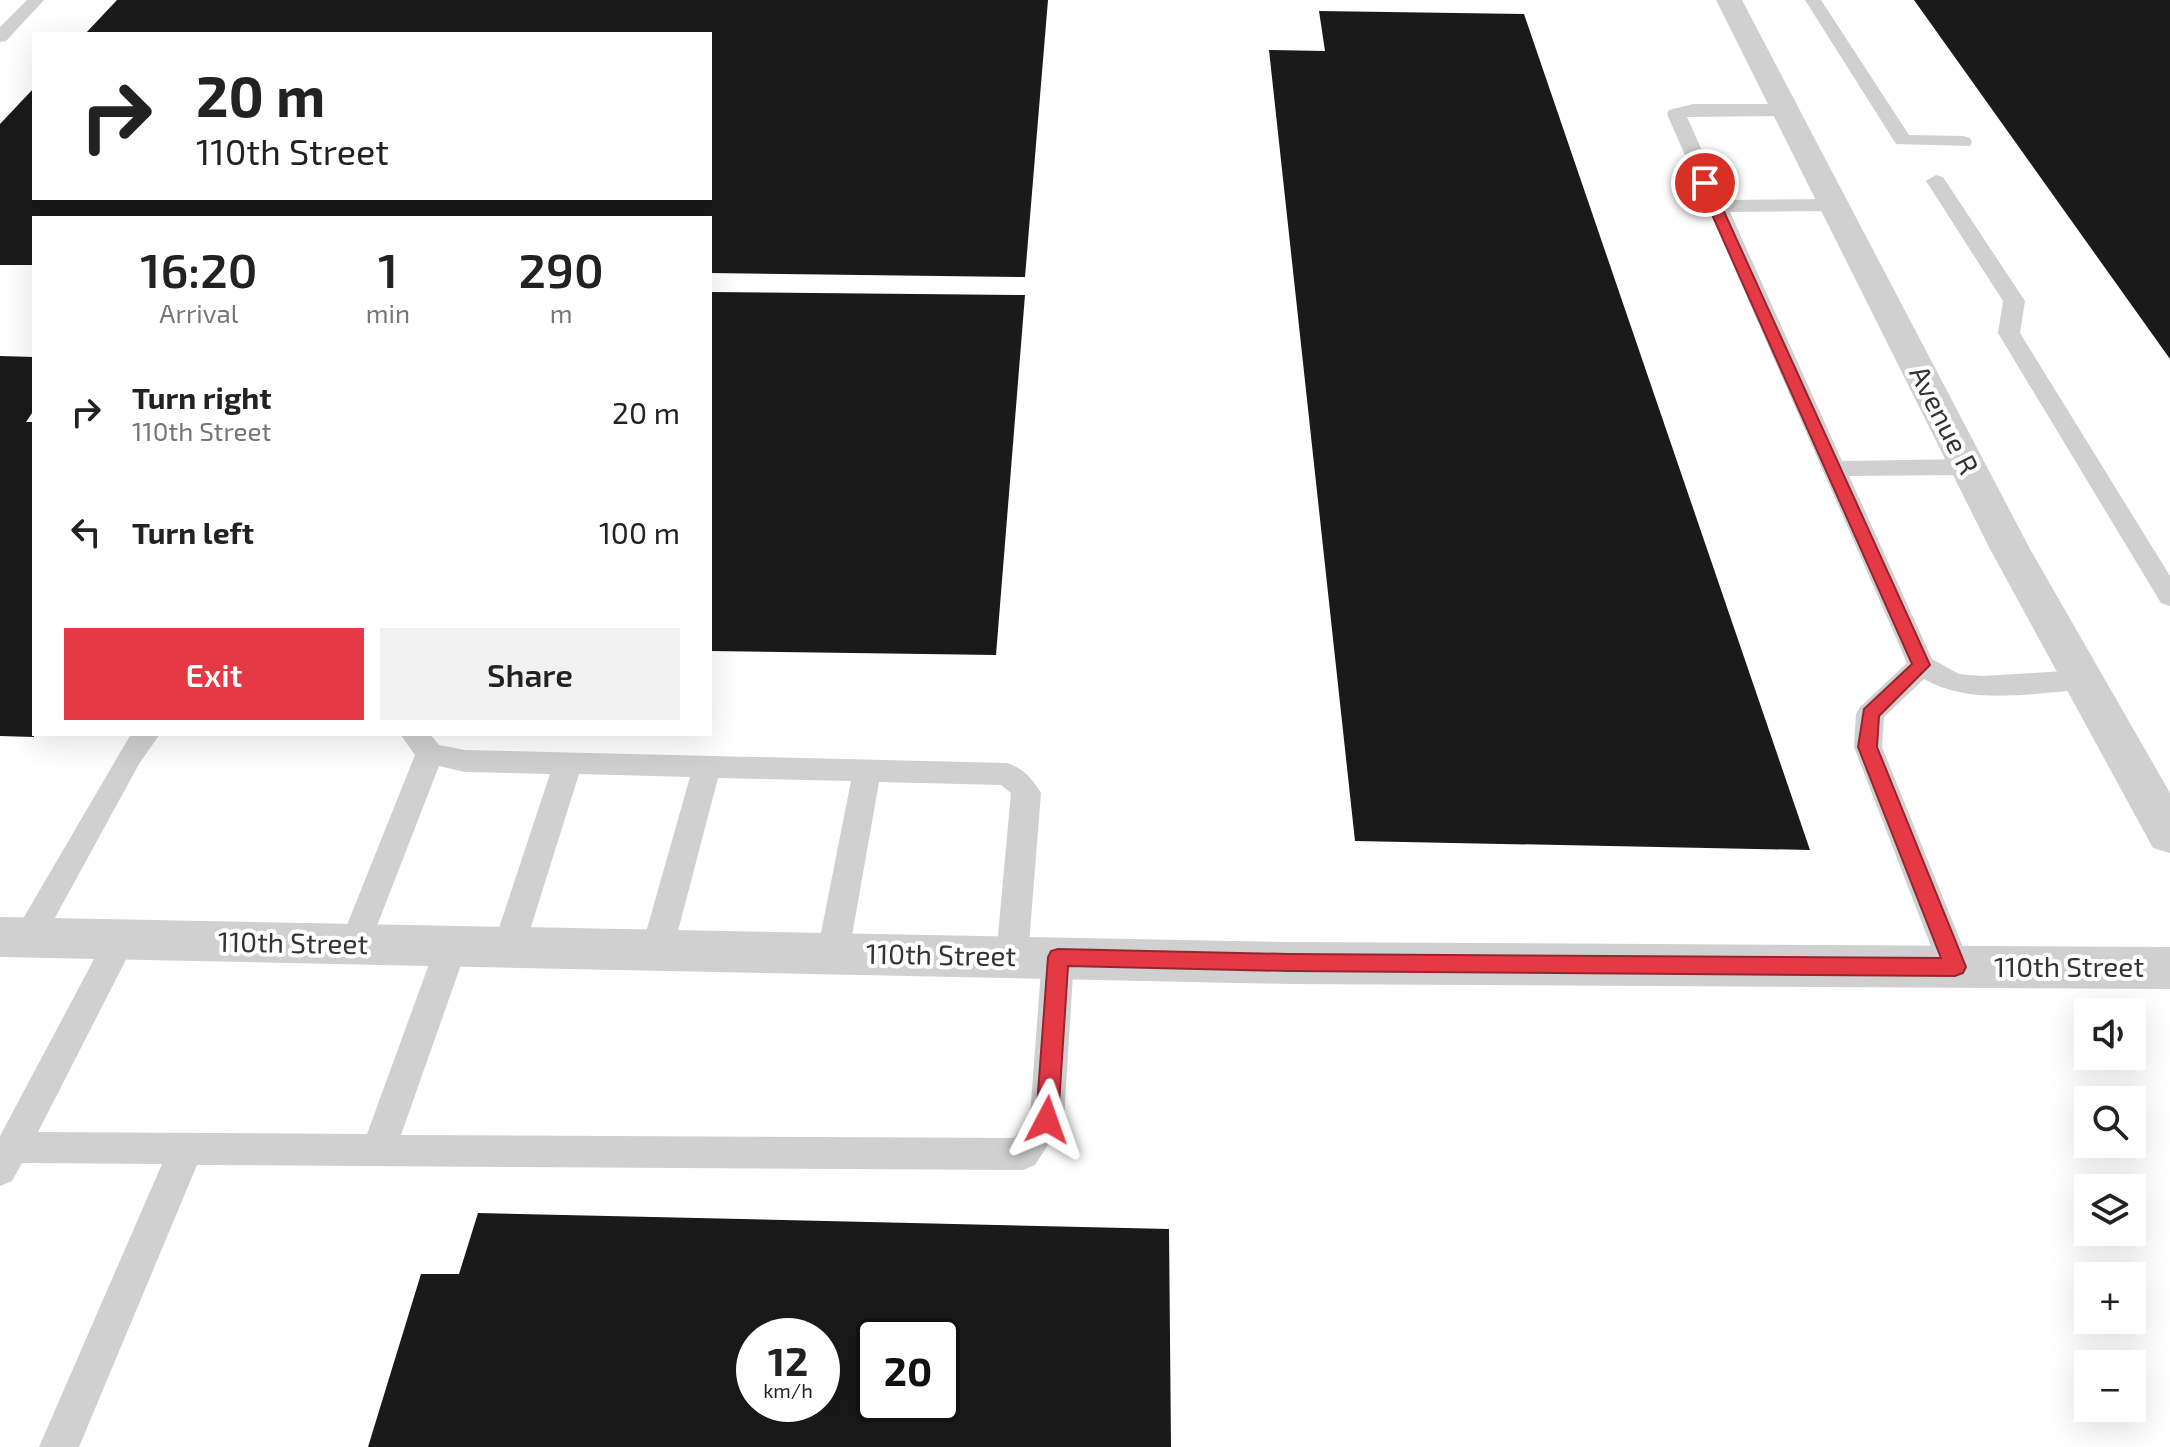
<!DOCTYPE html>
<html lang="en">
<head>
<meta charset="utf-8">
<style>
  body { margin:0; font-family:"Exo 2",sans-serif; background:#f2f2f2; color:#222; height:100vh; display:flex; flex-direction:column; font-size:30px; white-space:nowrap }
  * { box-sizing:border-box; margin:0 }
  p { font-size:26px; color:#767676 }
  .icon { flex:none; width:44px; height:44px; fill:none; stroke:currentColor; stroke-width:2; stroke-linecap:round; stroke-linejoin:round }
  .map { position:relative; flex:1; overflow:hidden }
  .details { position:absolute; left:32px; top:216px; width:680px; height:520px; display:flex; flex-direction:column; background:#fff; border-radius:0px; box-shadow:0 8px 32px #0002 }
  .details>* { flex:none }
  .hud { position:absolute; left:32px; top:32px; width:680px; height:168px; border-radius:0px; box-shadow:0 8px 32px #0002; background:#fff; color:#222; overflow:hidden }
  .controls { position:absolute; left:2074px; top:998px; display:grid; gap:16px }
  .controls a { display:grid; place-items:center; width:72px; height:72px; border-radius:0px; background:#fff; box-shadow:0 8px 32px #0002; font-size:40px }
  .speed { position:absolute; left:736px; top:1318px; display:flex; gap:16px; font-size:40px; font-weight:700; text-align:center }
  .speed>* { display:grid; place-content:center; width:104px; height:104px; border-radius:50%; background:#fff; box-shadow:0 8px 32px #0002; line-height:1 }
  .speed small { font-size:20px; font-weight:400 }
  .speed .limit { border:4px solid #111; border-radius:12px; background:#fff; color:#111 }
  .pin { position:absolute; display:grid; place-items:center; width:68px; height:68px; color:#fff; margin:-34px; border:4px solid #fff; border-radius:50%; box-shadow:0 2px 8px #0007 }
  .me { position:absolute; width:88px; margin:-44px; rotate:4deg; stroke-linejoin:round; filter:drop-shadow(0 0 6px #0008) }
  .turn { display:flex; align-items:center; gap:28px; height:168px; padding:0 32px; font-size:36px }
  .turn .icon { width:104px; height:104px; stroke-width:2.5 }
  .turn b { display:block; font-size:56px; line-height:68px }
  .eta { display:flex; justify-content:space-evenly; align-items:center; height:136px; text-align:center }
  .eta b { font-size:48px; font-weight:600; line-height:56px }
  .button { display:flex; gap:16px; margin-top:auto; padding:16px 32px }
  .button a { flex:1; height:92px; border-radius:0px; background:#e63946; color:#fff; font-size:32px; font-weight:600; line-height:92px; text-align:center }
  .button a+a { background:#f2f2f2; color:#222 }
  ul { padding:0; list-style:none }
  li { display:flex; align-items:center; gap:24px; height:120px; padding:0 32px }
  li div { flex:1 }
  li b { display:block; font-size:30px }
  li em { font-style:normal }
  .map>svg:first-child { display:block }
  .building { fill:#1a1a1a; fill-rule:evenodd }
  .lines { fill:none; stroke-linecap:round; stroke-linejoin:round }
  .lane { fill:#d0d0d0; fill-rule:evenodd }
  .street { fill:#d0d0d0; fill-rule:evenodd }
  .route { fill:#e63946; stroke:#96252e; stroke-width:2 }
  .labels { text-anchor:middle; stroke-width:8; stroke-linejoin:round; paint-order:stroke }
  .street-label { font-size:28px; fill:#333; stroke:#fff }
</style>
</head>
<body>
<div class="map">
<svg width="2170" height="1447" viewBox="0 0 2170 1447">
  <rect width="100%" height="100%" fill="#fff"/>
  <g class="building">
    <path d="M117,0H1048L1025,277L710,273V218H34V265H0V124L34,88V198H710V34H85Z"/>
    <path d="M1914,0H2170V359Z"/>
    <path d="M1319,11L1524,14L1810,850L1355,841L1269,50L1325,51Z"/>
    <path d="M710,292L1025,295L996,655L710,651Z"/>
    <path d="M0,356L34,357V410L26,422H34V737L0,736Z"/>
    <path d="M478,1213L1169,1229L1171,1447H368L421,1274H459ZM754,1336H822V1404H754ZM874,1336H942V1404H874Z"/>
  </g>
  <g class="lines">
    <g class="lane">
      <path d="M27,0H44L6,41L0,42V27Z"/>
      <path d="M1805,0H1821L1909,135L1963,136L1970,138L1972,142L1970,146L1896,144Z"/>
      <path d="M1693,104H1785L1794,110L1785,116L1687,117L1724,200L1834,199L1844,205L1834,211L1730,212L1842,461L1968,459L1976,462L1980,467L1976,472L1968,475L1849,476L1932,659L1959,674L1981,676L2083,670L2093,673L2097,680L2093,687L2083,690C2030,693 1971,706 1924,679L1884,717L1882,747L1971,967L1966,976L1955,980L1944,976L1939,967L1854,747L1856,714L1860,707L1907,663L1667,114L1669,110Z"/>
      <path d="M1936,175L1943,177L2025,301L2020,333L2170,576V606L2161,603L1998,333L2003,301L1926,181Z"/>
      <path d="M131,734H160L139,764L39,947L28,951L17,947L12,938L17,929Z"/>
      <path d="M400,734H430L439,745L465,750L1007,763C1023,768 1032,778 1041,793L1028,957L1023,966L1012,970L1001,966L996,957L1011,793L1001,785L879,782L849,953L844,962L833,966L822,962L817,953L851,781L718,778L673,950L668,959L657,963L646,959L641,950L690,777L579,774L525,946L520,955L509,959L498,955L493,946L550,774L465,772L439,766L366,954L355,958L344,954L339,945L415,755Z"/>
      <path d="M120,927L131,931L136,940L38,1132L367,1134L436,945L441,936L452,932L463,936L468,945L401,1135L1014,1138L1030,1116L1042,957L1047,948L1058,944L1069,948L1074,957L1064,1120L1035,1165L1023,1170L197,1165L79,1447H39L162,1164L22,1163L12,1181L0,1186V1136L109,931Z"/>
    </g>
    <g class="street">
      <path d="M1716,0H1742L2030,549L2170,793V853L2153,848L1990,549Z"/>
      <path d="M0,917L1288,942L2170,947V989L1288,984L0,957Z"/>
    </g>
  </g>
  <path class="route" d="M1705,179L1711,183L1930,665L1879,716L1877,747L1966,967L1963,973L1955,976L1288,971L1068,966L1058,1120L1054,1127L1047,1130L1039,1127L1036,1120L1048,957L1051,951L1058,949L1288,954L1941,958L1858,747L1864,709L1912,664L1698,183Z"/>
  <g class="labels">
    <g class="street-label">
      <text transform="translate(1944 420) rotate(63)" y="10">Avenue R</text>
      <text transform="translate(293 943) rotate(1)" y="10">110th Street</text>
      <text transform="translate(941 955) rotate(1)" y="10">110th Street</text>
      <text x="2069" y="977">110th Street</text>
    </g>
  </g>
</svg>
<div class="controls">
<a><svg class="icon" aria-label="sound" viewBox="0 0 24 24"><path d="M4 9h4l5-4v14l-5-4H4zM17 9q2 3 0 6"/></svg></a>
<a><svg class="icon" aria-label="search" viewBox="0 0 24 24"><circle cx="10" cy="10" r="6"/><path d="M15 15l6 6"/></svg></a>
<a><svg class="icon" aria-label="layers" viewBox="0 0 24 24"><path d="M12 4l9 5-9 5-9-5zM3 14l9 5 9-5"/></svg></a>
<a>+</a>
<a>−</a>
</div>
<div class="speed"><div>12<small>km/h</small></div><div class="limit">20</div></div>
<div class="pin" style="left:1705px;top:183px;background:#d93025"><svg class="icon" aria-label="arrive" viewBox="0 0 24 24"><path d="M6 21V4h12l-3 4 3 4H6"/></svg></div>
<svg class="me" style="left:1047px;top:1120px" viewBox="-20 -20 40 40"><path d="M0-17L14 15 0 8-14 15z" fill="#e63946" stroke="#fff" stroke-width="4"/></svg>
<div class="hud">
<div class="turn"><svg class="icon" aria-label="right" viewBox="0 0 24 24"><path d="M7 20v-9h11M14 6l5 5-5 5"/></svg><div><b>20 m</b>110th Street</div></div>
</div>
<section class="details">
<div class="eta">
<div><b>16:20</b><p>Arrival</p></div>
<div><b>1</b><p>min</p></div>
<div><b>290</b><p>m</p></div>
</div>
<ul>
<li><svg class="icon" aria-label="right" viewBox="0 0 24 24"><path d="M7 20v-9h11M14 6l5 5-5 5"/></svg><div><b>Turn right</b><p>110th Street</p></div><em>20 m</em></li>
<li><svg class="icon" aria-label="left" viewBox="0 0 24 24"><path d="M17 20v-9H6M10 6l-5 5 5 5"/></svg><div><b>Turn left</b></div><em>100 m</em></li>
</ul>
<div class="button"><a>Exit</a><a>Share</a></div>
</section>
</div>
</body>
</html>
